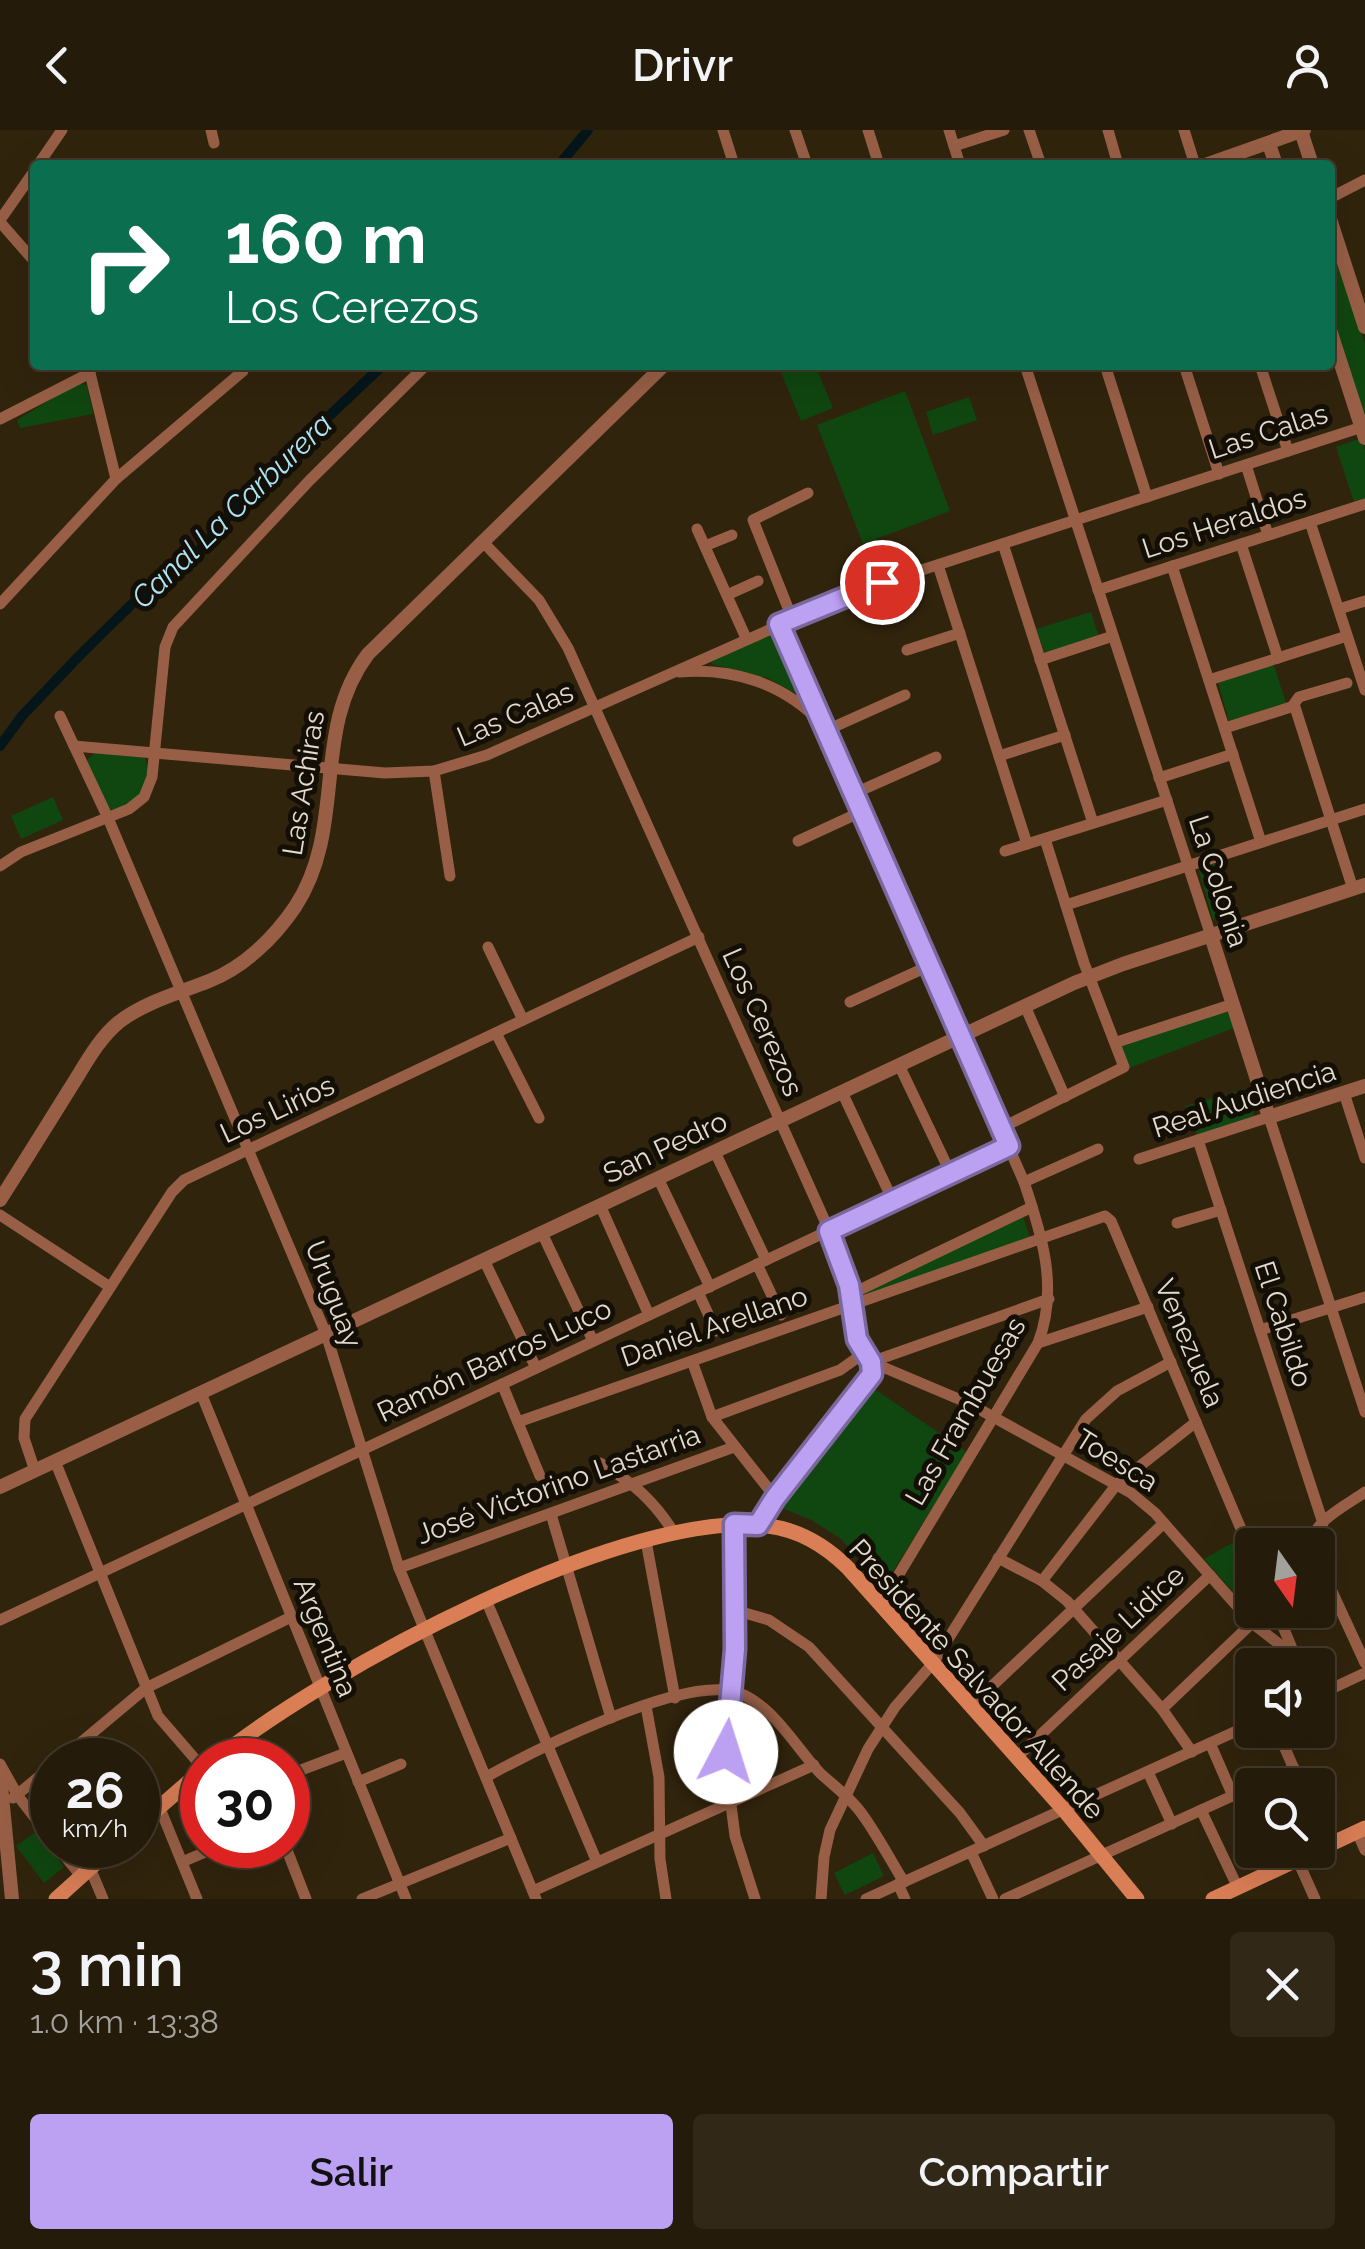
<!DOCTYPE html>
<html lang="es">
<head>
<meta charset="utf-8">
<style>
  body { margin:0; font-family:Raleway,sans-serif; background:#312818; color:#f1f3f6; height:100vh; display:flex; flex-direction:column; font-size:38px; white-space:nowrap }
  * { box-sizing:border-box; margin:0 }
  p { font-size:32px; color:#a3a19c }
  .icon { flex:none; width:55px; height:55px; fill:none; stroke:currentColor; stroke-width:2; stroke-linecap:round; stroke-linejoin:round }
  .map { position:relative; height:1769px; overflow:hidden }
  .drawer { display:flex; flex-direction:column; background:#251b0a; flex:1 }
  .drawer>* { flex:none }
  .hud { position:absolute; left:30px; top:30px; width:1305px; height:210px; border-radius:10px; box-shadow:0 10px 40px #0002,0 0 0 2px #42392b; background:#0b6e4f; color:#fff; overflow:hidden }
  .needle { width:65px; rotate:166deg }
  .fabs { position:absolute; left:1235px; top:1398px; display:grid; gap:20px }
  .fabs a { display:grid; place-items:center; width:100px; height:100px; border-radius:10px; background:#251b0a; box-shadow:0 10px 40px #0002,0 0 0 2px #42392b; font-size:50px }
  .speed { position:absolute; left:30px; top:1608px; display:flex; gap:20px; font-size:50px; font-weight:700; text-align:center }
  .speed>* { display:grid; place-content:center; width:130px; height:130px; border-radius:50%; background:#251b0a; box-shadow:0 10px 40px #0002,0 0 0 2px #42392b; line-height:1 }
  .speed small { font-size:25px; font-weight:400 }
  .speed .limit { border:15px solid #d22; background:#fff; color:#111 }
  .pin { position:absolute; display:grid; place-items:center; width:85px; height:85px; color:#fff; margin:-42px; border:5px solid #fff; border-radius:50%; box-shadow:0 2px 10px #0007 }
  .me { position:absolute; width:110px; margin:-55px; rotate:5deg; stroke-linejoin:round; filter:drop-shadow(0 0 8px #0008) }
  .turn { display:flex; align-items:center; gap:35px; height:210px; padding:0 30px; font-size:45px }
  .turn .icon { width:130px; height:130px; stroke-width:2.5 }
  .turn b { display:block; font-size:70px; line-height:85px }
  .round { display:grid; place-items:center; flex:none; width:105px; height:105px; border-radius:10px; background:#312818 }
  .summary { display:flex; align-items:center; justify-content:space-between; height:170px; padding:0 30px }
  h1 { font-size:60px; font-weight:600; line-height:75px }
  .action { display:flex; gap:20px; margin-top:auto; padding:20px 30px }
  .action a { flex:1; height:115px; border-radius:10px; background:#bca0f2; color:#111; font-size:40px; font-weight:600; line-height:115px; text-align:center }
  .action a+a { background:#312818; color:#f1f3f6 }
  header { display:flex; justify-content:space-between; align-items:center; height:130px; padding:0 30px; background:#251b0a; font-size:45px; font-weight:600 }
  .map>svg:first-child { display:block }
  .green { fill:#104610 }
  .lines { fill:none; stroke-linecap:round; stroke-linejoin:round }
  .canal { stroke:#05161b; stroke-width:10 }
  .minor { stroke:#985f46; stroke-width:11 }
  .tertiary { stroke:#985f46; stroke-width:14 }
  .secondary { stroke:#d97e55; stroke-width:15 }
  .route-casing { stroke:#7a689d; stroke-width:25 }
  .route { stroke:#bca0f2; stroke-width:18 }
  .labels { text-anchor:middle; stroke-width:10; stroke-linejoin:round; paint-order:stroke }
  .street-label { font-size:28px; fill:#e3dbcd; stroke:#140f06 }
  .water-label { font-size:30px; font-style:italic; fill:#ade5f7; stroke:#140f06 }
</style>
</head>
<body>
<header><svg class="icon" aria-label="back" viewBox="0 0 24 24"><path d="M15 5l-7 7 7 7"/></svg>Drivr<svg class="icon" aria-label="person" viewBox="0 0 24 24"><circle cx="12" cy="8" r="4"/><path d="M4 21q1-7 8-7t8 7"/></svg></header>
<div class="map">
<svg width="1365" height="1769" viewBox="0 0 1365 1769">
  <rect width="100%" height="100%" fill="#31240d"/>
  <g class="green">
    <path d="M1330,104L1365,214V287L1330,183Z"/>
    <path d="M778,235H815L833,278L801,291Z"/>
    <path d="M77,253L87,255L93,284L20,298L17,290Z"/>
    <path d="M905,261L950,381L863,414L817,295Z"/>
    <path d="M969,267L977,290L933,305L926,282Z"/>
    <path d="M1356,310L1362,311L1365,320V368L1354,372L1336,317Z"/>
    <path d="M1091,482L1099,507L1045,523L1036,499Z"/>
    <path d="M770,503L779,507L805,564L801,566L767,548L712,534L710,529Z"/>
    <path d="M1273,532L1286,573L1229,591L1217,549Z"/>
    <path d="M96,622L144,625C155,650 135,681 107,679L86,631Z"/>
    <path d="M53,667L63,690L21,709L11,686Z"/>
    <path d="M1222,731L1238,782L1213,790L1198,738Z"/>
    <path d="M1228,878L1234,898L1129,938L1121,914Z"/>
    <path d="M1245,959L1254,986L1197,1006L1186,976Z"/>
    <path d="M1023,1086L1030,1108L863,1168L861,1163Z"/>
    <path d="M870,1256L967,1322L884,1456L840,1408L811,1390L775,1375Z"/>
    <path d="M1237,1410L1252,1451V1480H1265L1270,1490L1264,1496L1204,1429Z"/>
    <path d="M37,1701L64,1737L44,1753L16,1716Z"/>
    <path d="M873,1723L884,1746L845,1765L834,1743Z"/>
  </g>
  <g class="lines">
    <g class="canal">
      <path d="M559,35L588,0"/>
      <path d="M0,616L22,586L80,525L136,470L195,425L254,357L383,235"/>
    </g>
    <g class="minor">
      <path d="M211,0L214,13"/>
      <path d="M723,0L734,35"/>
      <path d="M795,0L807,35"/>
      <path d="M868,0L879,35"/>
      <path d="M949,0L960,35"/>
      <path d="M1029,0L1041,35"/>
      <path d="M1108,0L1118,35"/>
      <path d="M1184,0L1195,35"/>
      <path d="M954,16L1004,0"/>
      <path d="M38,35L62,0"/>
      <path d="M1330,68L1365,50"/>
      <path d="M0,90L35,40"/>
      <path d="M0,92L35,132"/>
      <path d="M88,235L116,349"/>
      <path d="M1025,235L1211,806"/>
      <path d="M1105,235L1147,367"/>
      <path d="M1184,235L1219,344"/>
      <path d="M1260,235L1288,321"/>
      <path d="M0,289L90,243"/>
      <path d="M1246,335L1268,405"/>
      <path d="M1310,392L1365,560"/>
      <path d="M697,399L746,508"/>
      <path d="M482,411L539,470L568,518L833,1109L849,1155L857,1209L872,1236L866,1254L775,1367L758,1395"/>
      <path d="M1003,414L1093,693"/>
      <path d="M1241,414L1278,528"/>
      <path d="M705,416L732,405"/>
      <path d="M938,435L1027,714"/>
      <path d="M1172,436L1261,712"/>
      <path d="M1098,460L1365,374"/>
      <path d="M727,465L758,451"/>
      <path d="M0,474L116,349L243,241"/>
      <path d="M1339,479L1365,471"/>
      <path d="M792,488L753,390L808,363"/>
      <path d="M779,494L1024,1052C1042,1105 1059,1159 1038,1213L881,1474"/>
      <path d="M907,520L960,503"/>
      <path d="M1040,530L1113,506"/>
      <path d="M679,542C733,537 784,554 821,593"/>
      <path d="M1209,550L1347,506"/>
      <path d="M1347,553L1299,567L1294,574L1353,759"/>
      <path d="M60,586L108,688L326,1204L399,1438L536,1769"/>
      <path d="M1225,598L1294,576"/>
      <path d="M827,600L905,565"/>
      <path d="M74,616L385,643L434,641L487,625L857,461L1362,297"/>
      <path d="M999,626L1065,605"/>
      <path d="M434,641L450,746"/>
      <path d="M1159,648L1233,624"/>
      <path d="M855,663L936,627"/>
      <path d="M798,711L863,681"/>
      <path d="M1005,721L1167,670"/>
      <path d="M0,736L21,722L129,679L144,667L152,647L165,517L173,497L309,351L426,235"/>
      <path d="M1066,775L1365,679"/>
      <path d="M488,817L523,890"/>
      <path d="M850,872L931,835"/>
      <path d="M1025,876L1065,967"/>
      <path d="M496,903L539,988"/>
      <path d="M1117,912L1233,874"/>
      <path d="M899,935L951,1044"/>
      <path d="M842,962L893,1071"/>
      <path d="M1344,963L1365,1028"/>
      <path d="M1001,998L1124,937L1084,833L1045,709"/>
      <path d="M1198,1010L1323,1393"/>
      <path d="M715,1022L766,1130"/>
      <path d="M1139,1029L1269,987L1365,1282"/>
      <path d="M658,1048L710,1157"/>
      <path d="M1024,1052L1098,1019"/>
      <path d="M600,1075L649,1185"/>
      <path d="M0,1085L110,1157"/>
      <path d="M1177,1093L1221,1080"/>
      <path d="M542,1103L593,1211"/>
      <path d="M484,1130L536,1238"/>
      <path d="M757,1134L781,1185"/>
      <path d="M698,1162L716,1201"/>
      <path d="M851,1164L1032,1077"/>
      <path d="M1260,1200L1365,1167"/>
      <path d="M1038,1213L1148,1177"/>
      <path d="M692,1231L712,1287L775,1367"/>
      <path d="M871,1232L968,1273L1131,1363L1155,1383L1252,1493L1296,1527"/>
      <path d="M871,1232L1049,1169"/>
      <path d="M502,1254L540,1346"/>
      <path d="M201,1263L406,1769"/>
      <path d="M712,1287L840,1240L864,1223"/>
      <path d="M518,1292L1105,1086L1111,1091L1252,1425"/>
      <path d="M55,1331L158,1586L202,1637"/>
      <path d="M600,1333C635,1354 653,1370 675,1404"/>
      <path d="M35,1341L24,1308L25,1289L172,1062L184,1050L699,807"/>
      <path d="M551,1384L611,1588"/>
      <path d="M734,1394L735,1519L726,1636L735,1706L755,1769"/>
      <path d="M646,1411L675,1568"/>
      <path d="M1311,1415C1312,1391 1347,1375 1365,1362"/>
      <path d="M998,1428L1042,1451L1067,1471L1162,1579L1192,1622"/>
      <path d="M1318,1431L1365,1533"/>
      <path d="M399,1438L734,1317"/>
      <path d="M1042,1451L1117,1354L1196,1292"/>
      <path d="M486,1470L597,1732"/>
      <path d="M734,1480L769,1490L809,1517L960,1683L984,1716"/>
      <path d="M1276,1480L1299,1535"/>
      <path d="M0,1490L1009,1016"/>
      <path d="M1318,1565L1365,1543"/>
      <path d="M646,1576L659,1647L660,1729L666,1769"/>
      <path d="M971,1576L1164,1393"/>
      <path d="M1162,1579L1252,1493"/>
      <path d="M1277,1600L1301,1655"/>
      <path d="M242,1609L250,1630"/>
      <path d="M1210,1613L1233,1666"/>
      <path d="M1017,1627L1210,1445"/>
      <path d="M60,1630L146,1558L291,1487"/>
      <path d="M0,1634L18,1666L52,1710"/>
      <path d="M1148,1642L1172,1694"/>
      <path d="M288,1645L346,1623"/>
      <path d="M486,1647C537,1619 675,1550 731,1561C769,1568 795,1617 820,1643C833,1655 848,1666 859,1680C876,1702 889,1728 904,1752"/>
      <path d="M358,1652L401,1634"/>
      <path d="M1257,1655L1294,1638"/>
      <path d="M13,1668L52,1636"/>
      <path d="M159,1676L197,1769"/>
      <path d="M1201,1680L1238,1758"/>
      <path d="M1318,1691L1329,1716"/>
      <path d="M1357,1702L1365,1720"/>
      <path d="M56,1715L81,1746"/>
      <path d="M285,1715L306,1769"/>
      <path d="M971,1722L993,1769"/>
      <path d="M1298,1731L1315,1769"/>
      <path d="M182,1732L222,1715"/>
      <path d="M90,1738L103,1769"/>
      <path d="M898,1754L905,1769"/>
      <path d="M533,1761L814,1635"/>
      <path d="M362,1769L511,1708"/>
      <path d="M821,1769L824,1727L830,1700L868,1619L895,1577L933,1533L1086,1289L1117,1261L1171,1232"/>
      <path d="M866,1769L1252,1594"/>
      <path d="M1005,1769L1252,1657"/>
    </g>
    <g class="tertiary">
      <path d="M1301,1L1312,35"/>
      <path d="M1269,14L1276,35"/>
      <path d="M1205,35L1304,0"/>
      <path d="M1330,89L1365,197"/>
      <path d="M1330,200L1365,308"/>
      <path d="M1211,806L1269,987L1365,956"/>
      <path d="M0,1070C23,1034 46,997 69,960C84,937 97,910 119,892C145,872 179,863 209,851C244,837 274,808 295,777C348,696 310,601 368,524L664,235"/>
      <path d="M0,1357L1074,853L1123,834L1365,755"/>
      <path d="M0,1645L12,1769"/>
    </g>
    <g class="secondary">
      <path d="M215,1630C324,1541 628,1377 768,1396C800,1400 825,1415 848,1438L1064,1680L1137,1769"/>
      <path d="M138,1696L202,1640"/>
      <path d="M56,1769L116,1715"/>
      <path d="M1213,1769L1365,1698"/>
    </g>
  </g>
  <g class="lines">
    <defs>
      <path id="route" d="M726,1622L735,1519L734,1394L758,1395L775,1368L872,1244L871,1232L857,1209L849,1155L829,1101L1009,1016L779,494L882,452"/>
    </defs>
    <use href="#route" class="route-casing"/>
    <use href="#route" class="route"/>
  </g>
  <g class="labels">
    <g class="street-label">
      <text transform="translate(1268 301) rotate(-18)" y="10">Las Calas</text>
      <text transform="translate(1224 393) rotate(-18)" y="10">Los Heraldos</text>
      <text transform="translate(515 584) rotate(-23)" y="10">Las Calas</text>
      <text transform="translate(303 653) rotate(-81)" y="10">Las Achiras</text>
      <text transform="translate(1219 751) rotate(72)" y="10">La Colonia</text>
      <text transform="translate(763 892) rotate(66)" y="10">Los Cerezos</text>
      <text transform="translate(1244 969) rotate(-18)" y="10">Real Audiencia</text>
      <text transform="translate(277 979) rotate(-25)" y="10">Los Lirios</text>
      <text transform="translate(665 1017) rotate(-25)" y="10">San Pedro</text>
      <text transform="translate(334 1164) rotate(69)" y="10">Uruguay</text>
      <text transform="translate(1284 1194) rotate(72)" y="10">El Cabildo</text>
      <text transform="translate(714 1196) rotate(-19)" y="10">Daniel Arellano</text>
      <text transform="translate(1190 1213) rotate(67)" y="10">Venezuela</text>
      <text transform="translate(494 1230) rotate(-25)" y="10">Ramón Barros Luco</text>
      <text transform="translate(965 1281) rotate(-60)" y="10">Las Frambuesas</text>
      <text transform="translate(1117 1330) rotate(32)" y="10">Toesca</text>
      <text transform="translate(558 1354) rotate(-20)" y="10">José Victorino Lastarria</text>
      <text transform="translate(1118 1498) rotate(-43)" y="10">Pasaje Lidice</text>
      <text transform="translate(326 1507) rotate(68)" y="10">Argentina</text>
      <text transform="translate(977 1549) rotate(48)" y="10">Presidente Salvador Allende</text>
    </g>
    <g class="water-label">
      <text transform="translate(232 381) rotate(-44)" y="10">Canal La Carburera</text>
    </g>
  </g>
</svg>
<div class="fabs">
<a><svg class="needle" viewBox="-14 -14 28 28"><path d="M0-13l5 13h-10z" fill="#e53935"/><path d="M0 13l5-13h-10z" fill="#a3a19c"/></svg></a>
<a><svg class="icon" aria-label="sound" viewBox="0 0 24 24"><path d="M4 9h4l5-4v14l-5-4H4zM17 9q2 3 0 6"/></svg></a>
<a><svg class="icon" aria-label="search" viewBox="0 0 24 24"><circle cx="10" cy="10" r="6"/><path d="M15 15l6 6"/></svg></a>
</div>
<div class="speed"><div>26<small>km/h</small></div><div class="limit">30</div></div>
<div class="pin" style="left:882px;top:452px;background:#d93025"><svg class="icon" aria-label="arrive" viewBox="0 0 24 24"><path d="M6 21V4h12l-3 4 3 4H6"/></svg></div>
<svg class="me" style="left:726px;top:1622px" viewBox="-20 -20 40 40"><circle r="19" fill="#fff"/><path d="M0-13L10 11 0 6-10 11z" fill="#bca0f2"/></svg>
<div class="hud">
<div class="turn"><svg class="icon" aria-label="right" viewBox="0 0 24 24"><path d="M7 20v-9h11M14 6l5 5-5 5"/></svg><div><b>160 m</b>Los Cerezos</div></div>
</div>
</div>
<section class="drawer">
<div class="summary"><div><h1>3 min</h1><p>1.0 km · 13:38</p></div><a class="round"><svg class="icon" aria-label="close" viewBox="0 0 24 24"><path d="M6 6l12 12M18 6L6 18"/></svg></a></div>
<div class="action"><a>Salir</a><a>Compartir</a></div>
</section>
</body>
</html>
